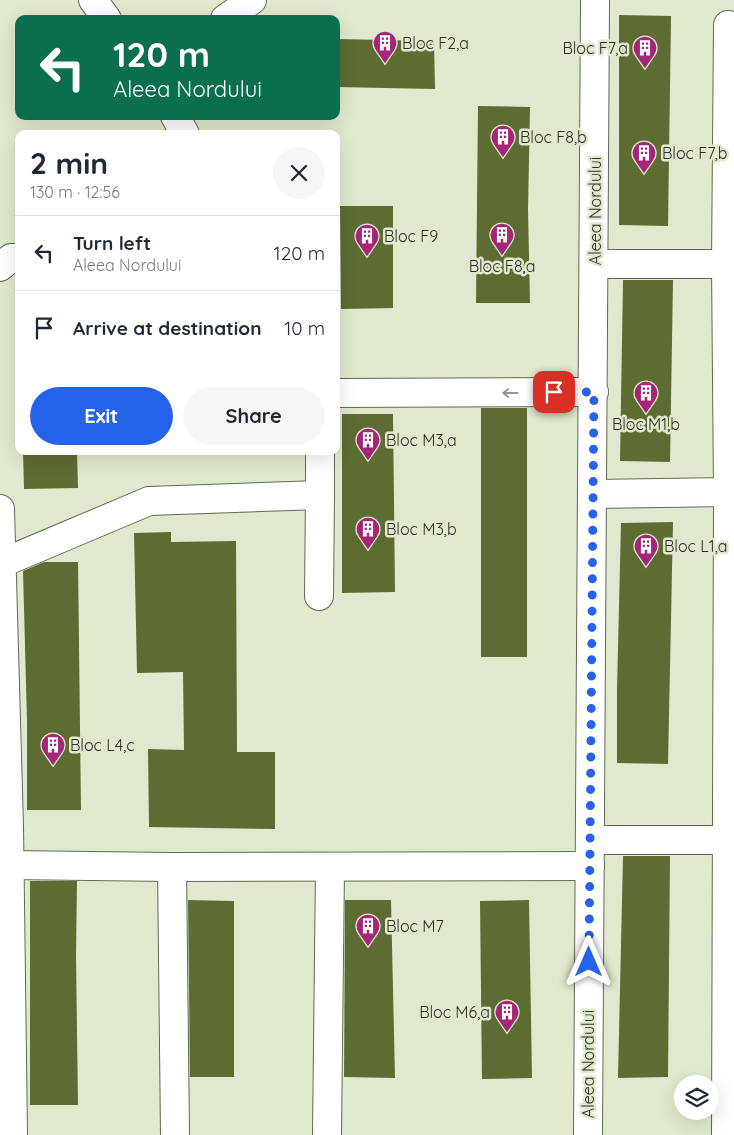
<!DOCTYPE html>
<html lang="en">
<head>
<meta charset="utf-8">
<style>
  body { margin:0; font-family:Quicksand,sans-serif; background:#f6f6f7; color:#1f2937; height:100vh; display:flex; flex-direction:column; font-size:19px; white-space:nowrap }
  * { box-sizing:border-box; margin:0 }
  p { font-size:16px; color:#747a83 }
  .icon { flex:none; width:28px; height:28px; fill:none; stroke:currentColor; stroke-width:2; stroke-linecap:round; stroke-linejoin:round }
  .map { position:relative; flex:1; overflow:hidden }
  .sheet { position:absolute; left:15px; top:130px; width:325px; height:325px; display:flex; flex-direction:column; background:#fff; border-radius:10px; box-shadow:0 5px 20px #0002 }
  .sheet>* { flex:none }
  .top-card { position:absolute; left:15px; top:15px; width:325px; height:105px; border-radius:10px; box-shadow:0 5px 20px #0002; background:#0b6e4f; color:#fff; overflow:hidden }
  .fabs { position:absolute; left:674px; top:1075px; display:grid; gap:10px }
  .fabs a { display:grid; place-items:center; width:45px; height:45px; border-radius:50%; background:#fff; box-shadow:0 5px 20px #0002; font-size:25px }
  .pin { position:absolute; display:grid; place-items:center; width:42px; height:42px; color:#fff; margin:-21px; border-radius:10px; box-shadow:0 2px 8px #0006 }
  .me { position:absolute; width:55px; margin:-28px; rotate:0deg; stroke-linejoin:round; filter:drop-shadow(0 0 4px #0008) }
  .turn { display:flex; align-items:center; gap:18px; height:105px; padding:0 15px; font-size:22px }
  .turn .icon { width:65px; height:65px; stroke-width:2.5 }
  .turn b { display:block; font-size:35px; line-height:42px }
  .round { display:grid; place-items:center; flex:none; width:52px; height:52px; border-radius:26px; background:#f6f6f7 }
  .head { display:flex; align-items:center; justify-content:space-between; height:85px; padding:0 15px }
  h1 { font-size:30px; font-weight:700; line-height:38px }
  .primary-button { display:flex; gap:10px; margin-top:auto; padding:10px 15px }
  .primary-button a { flex:1; height:58px; border-radius:30px; background:#2563eb; color:#fff; font-size:20px; font-weight:700; line-height:58px; text-align:center }
  .primary-button a+a { background:#f6f6f7; color:#1f2937 }
  ul { padding:0; list-style:none }
  li { display:flex; align-items:center; gap:15px; height:75px; padding:0 15px; border-top:1px solid #e0e1e3 }
  li div { flex:1 }
  li b { display:block; font-size:19px }
  li em { font-style:normal }
  .map>svg:first-child { display:block }
  .building { fill:#5c6c33 }
  .lines { fill:none; stroke-linecap:round; stroke-linejoin:round }
  .street-casing { stroke:#626a52; stroke-width:30 }
  .street { stroke:#fff; stroke-width:28 }
  .oneway { stroke:#969792 }
  .route { stroke:#2563eb; stroke-width:9; stroke-dasharray:0 16.2 }
  .labels { text-anchor:middle; stroke-width:5; stroke-linejoin:round; paint-order:stroke }
  .poi-label { font-size:16px; fill:#2c2f25; stroke:#e0e9ce; text-anchor:start }
  .street-label { font-size:16px; fill:#2c2f25; stroke:#e0e9ce }
</style>
</head>
<body>
<div class="map">
<svg width="734" height="1135" viewBox="0 0 734 1135">
  <rect width="100%" height="100%" fill="#e0e9ce"/>
  <g class="building">
    <path d="M619,15L671,16L668,226L619,225Z"/>
    <path d="M336,39L434,41L435,89L336,87Z"/>
    <path d="M478,106L530,107L528,210L530,303H476Z"/>
    <path d="M340,206H393V308L341,309Z"/>
    <path d="M623,280H673L670,462L620,461Z"/>
    <rect x="481" y="408" width="46" height="249"/>
    <path d="M342,414H393L395,592L342,593Z"/>
    <path d="M23,451H77L78,488L24,489Z"/>
    <path d="M673,522L668,764L617,763V690L621,523Z"/>
    <path d="M171,532V542L236,541L237,752H275V829L149,827L148,749L184,750L183,672L137,673L134,533Z"/>
    <path d="M44,562H78L81,810H27V721L23,571Z"/>
    <path d="M623,856H670L668,1077L618,1078Z"/>
    <path d="M30,881H77L76,955L78,1105H30Z"/>
    <path d="M188,900L234,901V1077H190Z"/>
    <path d="M345,900H391L395,1078L344,1077Z"/>
    <path d="M529,900L532,1078L482,1079L480,901Z"/>
  </g>
  <g class="lines">
    <defs>
      <g id="street">
        <path d="M93,0L107,19"/>
        <path d="M225,19L252,0"/>
        <path d="M175,116L185,134"/>
        <path d="M595,264H726"/>
        <path d="M0,267L11,258H19"/>
        <path d="M336,393L594,392"/>
        <path d="M593,494L728,492L726,264L728,25"/>
        <path d="M0,509L9,826L13,1135"/>
        <path d="M2,563L149,501L320,495V451"/>
        <path d="M319,596L320,495"/>
        <path d="M590,840H727"/>
        <path d="M9,865L172,867L590,866"/>
        <path d="M172,867L175,1135"/>
        <path d="M327,1135L330,867"/>
        <path d="M588,1135L595,0"/>
        <path d="M726,1135L728,492"/>
      </g>
    </defs>
    <use href="#street" class="street-casing"/>
    <use href="#street" class="street"/>
  </g>
  <defs><path id="oneway-shaft" d="M-6 0H5M1.5-3L5.5 0L1.5 3" fill="none" stroke-width="1.6" stroke-linecap="round" stroke-linejoin="round" transform="scale(1.25)"/></defs>
  <use class="oneway" href="#oneway-shaft" transform="translate(510 393) rotate(180)"/>
  <g class="lines">
    <path class="route" d="M554,392H594L589,962"/>
  </g>
  <defs>
    <symbol id="building-pin" viewBox="-11 -11 22 30"><path d="M0 17L-7.5 6A9.5 9.5 0 1 1 7.5 6Z" fill="#a52677" stroke="#e0e9ce"/><path d="M-4-6H4V6H1V3H-1V6H-4ZM-2.5-4.3h1.7v1.8h-1.7ZM.8-4.3h1.7v1.8H.8ZM-2.5-1h1.7V.8h-1.7ZM.8-1h1.7V.8H.8Z" fill="#fff"/></symbol>
  </defs>
  <g fill-rule="evenodd">
    <use href="#building-pin" x="371" y="29" width="28" height="38"/>
    <use href="#building-pin" x="631" y="34" width="28" height="38"/>
    <use href="#building-pin" x="489" y="123" width="28" height="38"/>
    <use href="#building-pin" x="630" y="139" width="28" height="38"/>
    <use href="#building-pin" x="488" y="221" width="28" height="38"/>
    <use href="#building-pin" x="353" y="222" width="28" height="38"/>
    <use href="#building-pin" x="632" y="379" width="28" height="38"/>
    <use href="#building-pin" x="354" y="426" width="28" height="38"/>
    <use href="#building-pin" x="354" y="515" width="28" height="38"/>
    <use href="#building-pin" x="632" y="532" width="28" height="38"/>
    <use href="#building-pin" x="39" y="731" width="28" height="38"/>
    <use href="#building-pin" x="354" y="912" width="28" height="38"/>
    <use href="#building-pin" x="493" y="998" width="28" height="38"/>
  </g>
  <g class="labels">
    <g class="poi-label">
      <text x="402" y="49">Bloc F2,a</text>
      <text x="628" y="54" text-anchor="end">Bloc F7,a</text>
      <text x="520" y="143">Bloc F8,b</text>
      <text x="662" y="159">Bloc F7,b</text>
      <text x="384" y="242">Bloc F9</text>
      <text x="502" y="272" text-anchor="middle">Bloc F8,a</text>
      <text x="646" y="430" text-anchor="middle">Bloc M1,b</text>
      <text x="386" y="446">Bloc M3,a</text>
      <text x="386" y="535">Bloc M3,b</text>
      <text x="664" y="552">Bloc L1,a</text>
      <text x="70" y="751">Bloc L4,c</text>
      <text x="386" y="932">Bloc M7</text>
      <text x="490" y="1018" text-anchor="end">Bloc M6,a</text>
    </g>
    <g class="street-label">
      <text transform="translate(595 211) rotate(-90)" y="6">Aleea Nordului</text>
      <text transform="translate(588 1064) rotate(-90)" y="6">Aleea Nordului</text>
    </g>
  </g>
</svg>
<div class="fabs">
<a><svg class="icon" aria-label="layers" viewBox="0 0 24 24"><path d="M12 4l9 5-9 5-9-5zM3 14l9 5 9-5"/></svg></a>
</div>
<div class="pin" style="left:554px;top:392px;background:#d93025"><svg class="icon" aria-label="arrive" viewBox="0 0 24 24"><path d="M6 21V4h12l-3 4 3 4H6"/></svg></div>
<svg class="me" style="left:589px;top:962px" viewBox="-20 -20 40 40"><path d="M0-17L14 15 0 8-14 15z" fill="#2563eb" stroke="#fff" stroke-width="4"/></svg>
<div class="top-card">
<div class="turn"><svg class="icon" aria-label="left" viewBox="0 0 24 24"><path d="M17 20v-9H6M10 6l-5 5 5 5"/></svg><div><b>120 m</b>Aleea Nordului</div></div>
</div>
<section class="sheet">
<div class="head"><div><h1>2 min</h1><p>130 m · 12:56</p></div><a class="round"><svg class="icon" aria-label="close" viewBox="0 0 24 24"><path d="M6 6l12 12M18 6L6 18"/></svg></a></div>
<ul>
<li><svg class="icon" aria-label="left" viewBox="0 0 24 24"><path d="M17 20v-9H6M10 6l-5 5 5 5"/></svg><div><b>Turn left</b><p>Aleea Nordului</p></div><em>120 m</em></li>
<li><svg class="icon" aria-label="arrive" viewBox="0 0 24 24"><path d="M6 21V4h12l-3 4 3 4H6"/></svg><div><b>Arrive at destination</b></div><em>10 m</em></li>
</ul>
<div class="primary-button"><a>Exit</a><a>Share</a></div>
</section>
</div>
</body>
</html>
